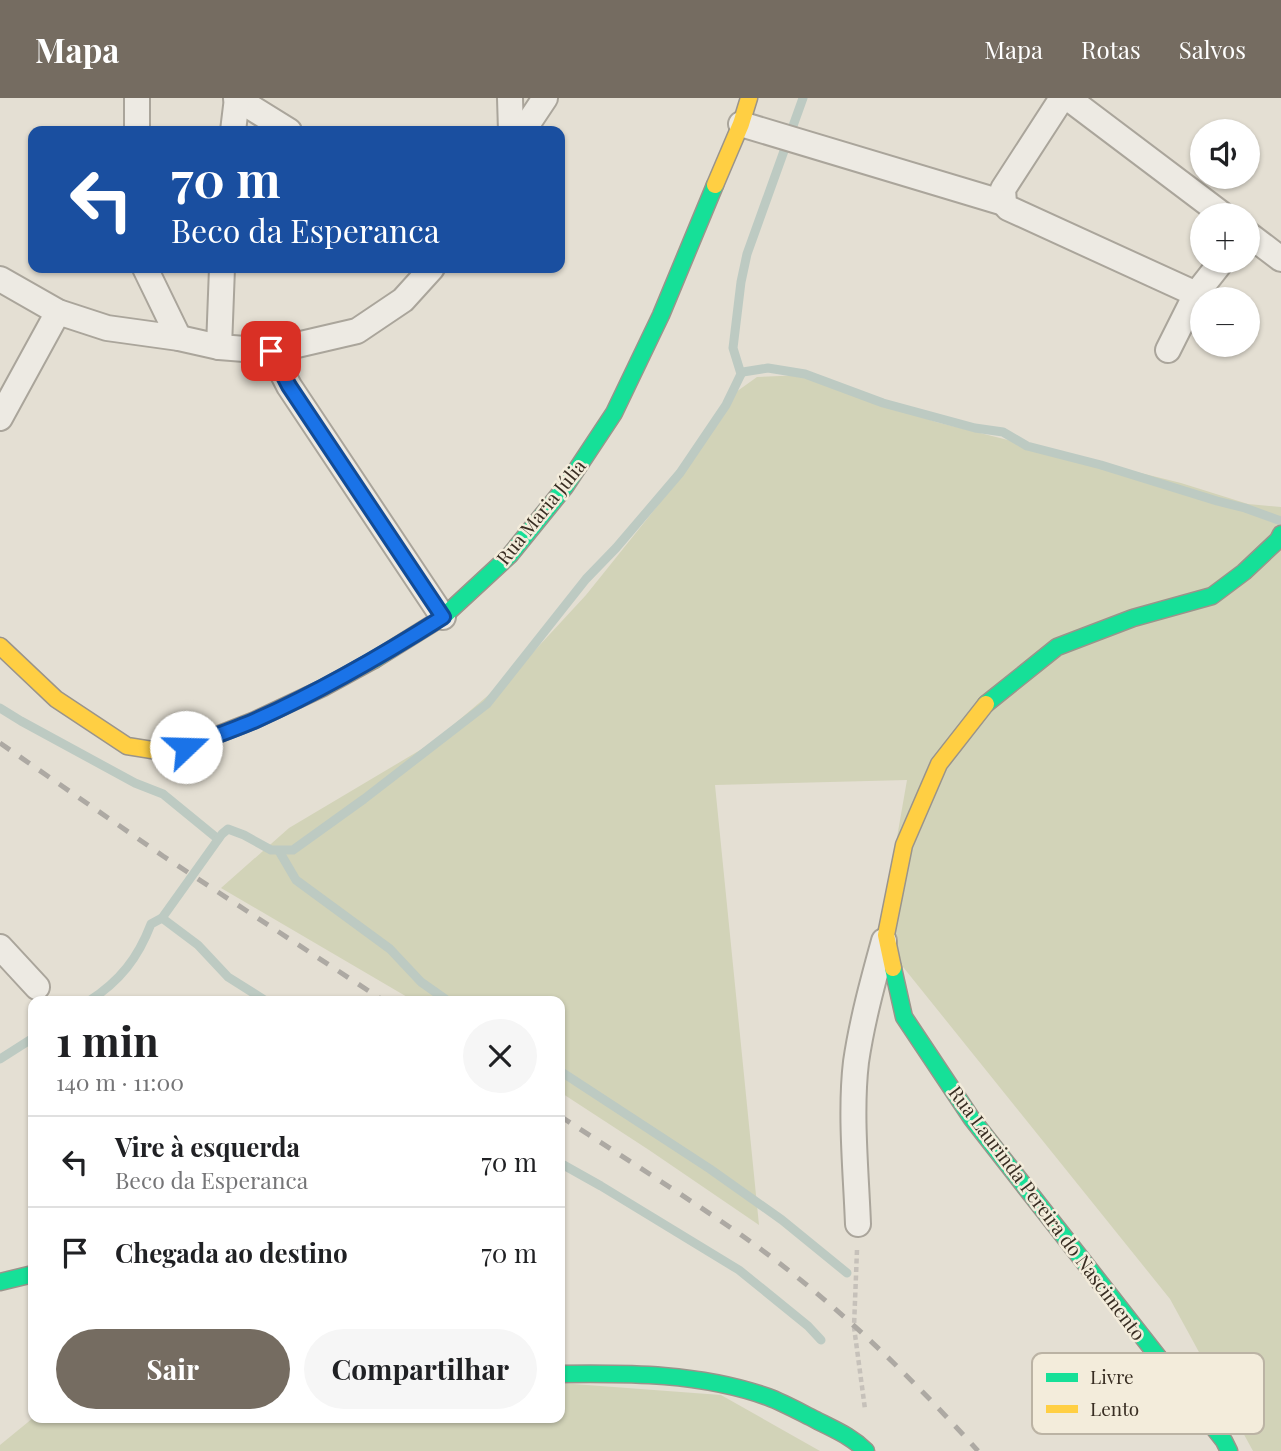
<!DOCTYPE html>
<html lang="pt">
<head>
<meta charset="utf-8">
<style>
  body { margin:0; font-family:"Playfair Display",serif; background:#f6f6f6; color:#202124; height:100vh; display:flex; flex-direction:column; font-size:26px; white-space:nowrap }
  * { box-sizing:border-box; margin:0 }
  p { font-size:23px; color:#757577 }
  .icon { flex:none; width:38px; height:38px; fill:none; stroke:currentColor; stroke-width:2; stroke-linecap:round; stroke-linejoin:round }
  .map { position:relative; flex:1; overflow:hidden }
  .details { position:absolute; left:28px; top:898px; width:537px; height:427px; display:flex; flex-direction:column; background:#fff; border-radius:14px; box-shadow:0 2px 5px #0004 }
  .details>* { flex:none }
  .banner { position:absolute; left:28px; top:28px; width:537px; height:147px; border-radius:14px; box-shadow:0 2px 5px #0004; background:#1a4fa0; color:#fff; overflow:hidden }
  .tools { position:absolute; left:1190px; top:21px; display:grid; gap:14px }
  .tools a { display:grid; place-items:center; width:70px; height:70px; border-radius:50%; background:#fff; box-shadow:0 2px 5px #0004; font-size:35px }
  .pin { position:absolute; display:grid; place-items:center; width:60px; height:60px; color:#fff; margin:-30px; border-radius:14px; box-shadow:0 4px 10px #0006 }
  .me { position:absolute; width:77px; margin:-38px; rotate:69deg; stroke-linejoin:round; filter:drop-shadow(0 0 5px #0008) }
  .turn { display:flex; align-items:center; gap:24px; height:147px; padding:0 28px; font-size:32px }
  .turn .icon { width:91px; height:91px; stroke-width:2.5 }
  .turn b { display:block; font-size:49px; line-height:60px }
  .round { display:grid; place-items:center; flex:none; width:74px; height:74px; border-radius:37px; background:#f6f6f6 }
  .head { display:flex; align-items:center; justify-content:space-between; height:119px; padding:0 28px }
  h1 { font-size:42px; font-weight:700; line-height:52px }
  .action { display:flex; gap:14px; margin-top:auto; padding:14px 28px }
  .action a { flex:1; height:80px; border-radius:42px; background:#756c61; color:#fff; font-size:28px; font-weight:700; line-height:80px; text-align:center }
  .action a+a { background:#f6f6f6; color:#202124 }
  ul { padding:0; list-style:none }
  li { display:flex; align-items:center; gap:21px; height:91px; padding:0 28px; border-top:2px solid #e0e0e0 }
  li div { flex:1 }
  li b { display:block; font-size:26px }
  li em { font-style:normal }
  header { display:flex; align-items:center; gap:42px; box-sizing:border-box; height:98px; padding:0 35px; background:#756c61; color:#fff }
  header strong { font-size:33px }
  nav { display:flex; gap:38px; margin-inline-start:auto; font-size:24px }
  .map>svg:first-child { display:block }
  .green { fill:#d2d3b8 }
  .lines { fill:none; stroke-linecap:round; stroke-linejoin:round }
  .stream { stroke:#bdcac2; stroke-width:9 }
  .street-casing { stroke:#aaa59b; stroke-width:28 }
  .fast-casing { stroke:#9a948b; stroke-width:19 }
  .slow-casing { stroke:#9a948b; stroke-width:19 }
  .path { stroke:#c6c1ba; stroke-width:4.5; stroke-dasharray:5 3.5; stroke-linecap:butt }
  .street { stroke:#edeae3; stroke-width:24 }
  .fast { stroke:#16e098; stroke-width:16 }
  .slow { stroke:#ffcf43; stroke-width:16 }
  .rail { stroke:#ada9a3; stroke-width:5; stroke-dasharray:12 12; stroke-linecap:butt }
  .route-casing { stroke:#114b97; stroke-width:18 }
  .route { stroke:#1a73e8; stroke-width:12 }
  .labels { text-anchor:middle; stroke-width:5; stroke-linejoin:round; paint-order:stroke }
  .street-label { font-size:19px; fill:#392e23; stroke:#f3ecdb }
  .key { fill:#f3ecdb; stroke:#bbb3a4; stroke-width:2 }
  .key-label { font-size:19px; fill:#392e23 }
</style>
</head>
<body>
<header>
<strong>Mapa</strong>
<nav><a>Mapa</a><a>Rotas</a><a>Salvos</a></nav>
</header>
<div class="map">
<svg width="1281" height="1353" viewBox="0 0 1281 1353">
  <rect width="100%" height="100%" fill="#e4dfd3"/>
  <g class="green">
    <path d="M805,277L936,324L1181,385L1248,406L1281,409V1353H1253L1170,1201L891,854L888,791L907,682L715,687L759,1127L649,1052L560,994V903H414L221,790L289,730L432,645L512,577L586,497L655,411L708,339L736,294L757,279Z"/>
    <path d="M560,1285L721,1297L820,1353H0V1347L33,1320H560Z"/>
  </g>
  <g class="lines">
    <g class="stream">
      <path d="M741,276L743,274L768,270L805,276L883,305L975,330L1003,334L1027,348L1101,367L1217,403L1245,410L1281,423"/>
      <path d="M0,610L21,623L135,685L163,696L218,741"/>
      <path d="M279,753L296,782L390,851L421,884L448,903"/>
      <path d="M162,820L198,847L228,879L266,903"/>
      <path d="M89,903C120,883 138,860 151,826L162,820L222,736L228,731L244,737L271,752H293L364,701L487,606L586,481L616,450L680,375L726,307L741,276L733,250L741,184L747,156L803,0"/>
      <path d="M0,961L33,940"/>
      <path d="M560,973L710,1071L782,1122L847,1175"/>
      <path d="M560,1065L601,1088L739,1172L808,1228L821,1242"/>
    </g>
    <defs>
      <g id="street">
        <path d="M236,0L289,33"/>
        <path d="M510,0L511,33"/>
        <path d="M1062,0L1003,91L1004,105L1008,110L1196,196"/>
        <path d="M1068,0L1223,117"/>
        <path d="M741,26L1004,105"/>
        <path d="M137,33V0"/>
        <path d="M233,33L237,0"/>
        <path d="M523,33L545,0"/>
        <path d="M1248,136L1281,161"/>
        <path d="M145,170L179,240"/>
        <path d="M0,181L58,214L107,230L179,240L219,249L271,253L357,233L403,202L432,170"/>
        <path d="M219,249L222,170"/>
        <path d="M1168,252L1196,196L1222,163"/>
        <path d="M271,253L289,288L443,519"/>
        <path d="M0,320L58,214"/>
        <path d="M0,849L37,889"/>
        <path d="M858,1126C856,1074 850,1015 856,964C862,923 873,883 884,843"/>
      </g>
      <g id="fast">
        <path d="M374,562L443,519L510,457L565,389L614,315L661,217L715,87"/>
        <path d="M986,606L1057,549L1133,520L1212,498L1244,474L1278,442L1281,436"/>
        <path d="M893,870L904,919L972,1021L1224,1343L1229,1353"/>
        <path d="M0,1184L33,1176"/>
        <path d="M560,1276C629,1275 701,1275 768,1299C784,1305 800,1314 816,1322C835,1332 851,1338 866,1353"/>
      </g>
      <g id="slow">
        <path d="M715,87L741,26L749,0"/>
        <path d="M0,548L56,601L127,648L152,652L186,649L255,622L323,590L374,562"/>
        <path d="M893,870L886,837L904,747L939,666L986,606"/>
      </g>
    </defs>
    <use href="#street" class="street-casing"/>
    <use href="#fast" class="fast-casing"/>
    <use href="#slow" class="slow-casing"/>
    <path class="path" d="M857,1152L854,1229L865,1311"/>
    <use href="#street" class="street"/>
    <use href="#fast" class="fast"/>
    <use href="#slow" class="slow"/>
    <g class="rail">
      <path d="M0,645L163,758L384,903"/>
      <path d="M560,1018C618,1056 677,1093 734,1132C824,1194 905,1272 978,1353"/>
    </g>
  </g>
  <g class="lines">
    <defs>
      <path id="route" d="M186,649C209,640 233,632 256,622C321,593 383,557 443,519L289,288L271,253"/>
    </defs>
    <use href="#route" class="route-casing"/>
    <use href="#route" class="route"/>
  </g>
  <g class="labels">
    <g class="street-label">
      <text transform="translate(541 414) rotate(-51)" y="7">Rua Maria Júlia</text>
      <text transform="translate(1047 1115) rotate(53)" y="7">Rua Laurinda Pereira do Nascimento</text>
    </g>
  </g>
  <rect x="1032" y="1255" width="232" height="81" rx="10" class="key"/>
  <rect x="1046" y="1275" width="32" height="9" fill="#16e098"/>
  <rect x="1046" y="1307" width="32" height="8" fill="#ffcf43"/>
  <g class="key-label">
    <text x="1090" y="1286">Livre</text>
    <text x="1090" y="1318">Lento</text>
  </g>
</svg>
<div class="tools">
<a><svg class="icon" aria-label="sound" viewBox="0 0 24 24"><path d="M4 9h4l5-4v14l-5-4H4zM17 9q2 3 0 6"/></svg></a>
<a>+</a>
<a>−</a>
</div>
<div class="pin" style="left:271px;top:253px;background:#d93025"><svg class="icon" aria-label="arrive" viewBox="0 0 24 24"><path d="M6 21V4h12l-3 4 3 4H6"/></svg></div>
<svg class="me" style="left:186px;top:649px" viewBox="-20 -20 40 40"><circle r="19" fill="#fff"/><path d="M0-13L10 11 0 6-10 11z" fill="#1a73e8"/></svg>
<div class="banner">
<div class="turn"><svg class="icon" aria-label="left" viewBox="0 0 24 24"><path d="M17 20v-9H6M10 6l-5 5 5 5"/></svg><div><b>70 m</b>Beco da Esperanca</div></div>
</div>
<section class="details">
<div class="head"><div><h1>1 min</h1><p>140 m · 11:00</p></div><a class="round"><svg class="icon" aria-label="close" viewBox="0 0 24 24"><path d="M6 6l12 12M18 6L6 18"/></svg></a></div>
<ul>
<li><svg class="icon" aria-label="left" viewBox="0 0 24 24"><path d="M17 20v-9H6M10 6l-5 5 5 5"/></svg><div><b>Vire à esquerda</b><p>Beco da Esperanca</p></div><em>70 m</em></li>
<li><svg class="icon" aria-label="arrive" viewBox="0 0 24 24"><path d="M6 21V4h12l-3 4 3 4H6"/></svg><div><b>Chegada ao destino</b></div><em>70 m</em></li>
</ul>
<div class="action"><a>Sair</a><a>Compartilhar</a></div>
</section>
</div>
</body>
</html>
